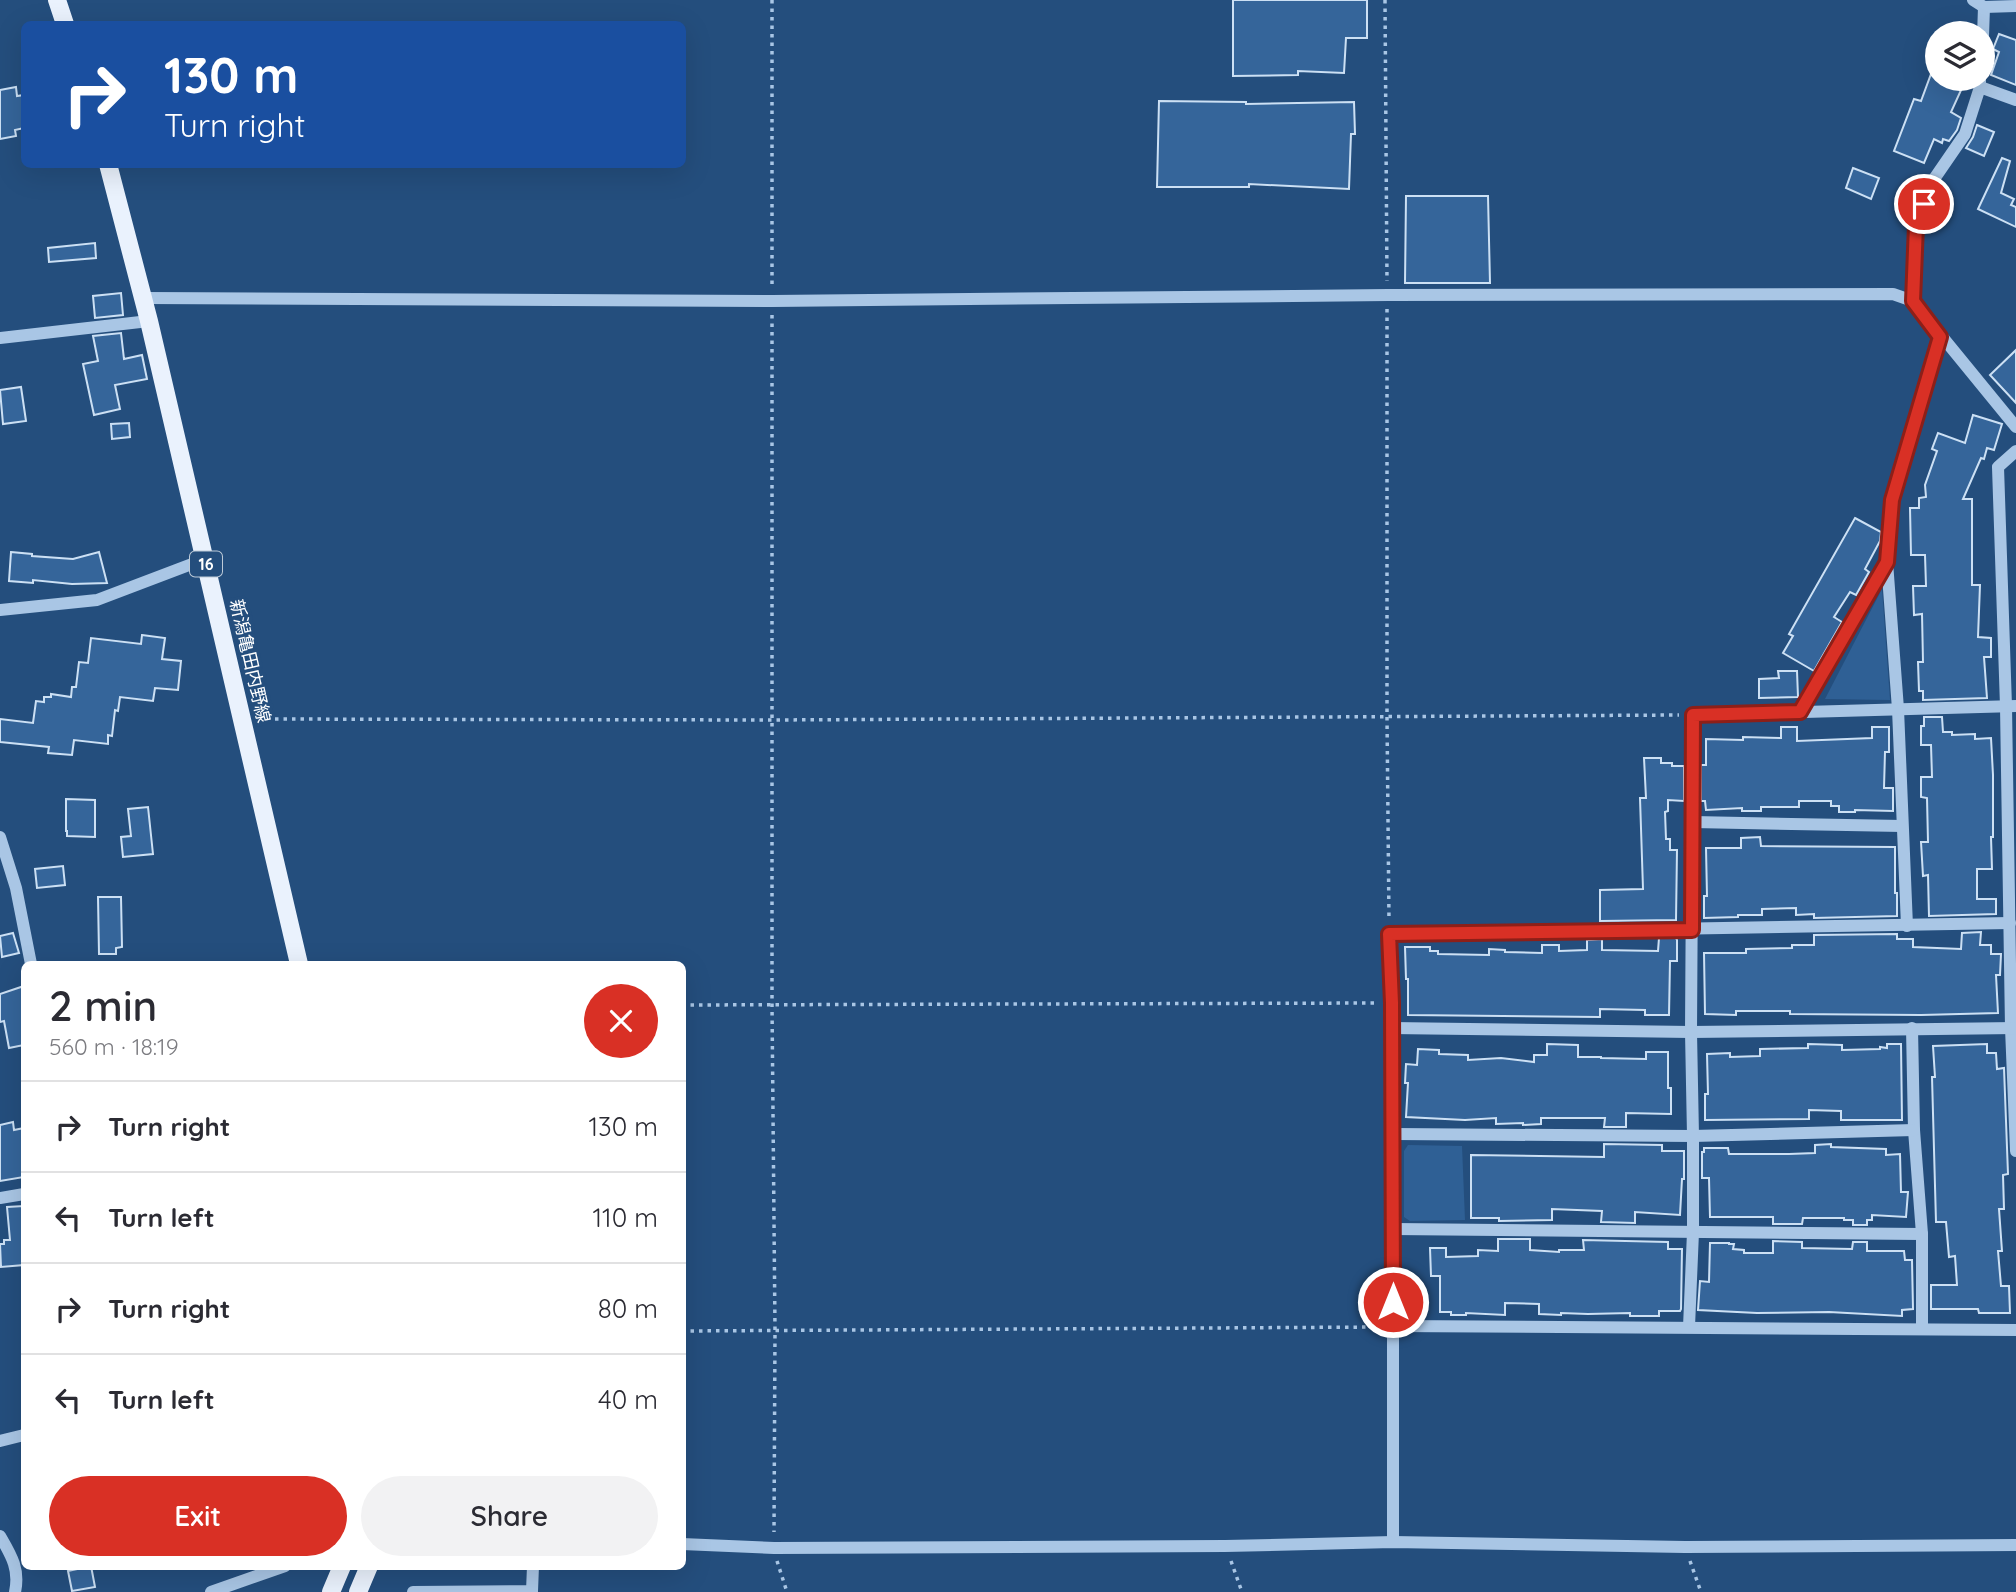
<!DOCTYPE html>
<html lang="en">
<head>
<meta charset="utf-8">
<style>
  body { margin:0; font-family:Quicksand,"Noto Sans JP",sans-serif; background:#f2f2f3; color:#2b2b33; height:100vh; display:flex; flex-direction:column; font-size:26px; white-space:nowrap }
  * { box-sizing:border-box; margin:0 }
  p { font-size:23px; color:#7c7c81 }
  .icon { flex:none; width:38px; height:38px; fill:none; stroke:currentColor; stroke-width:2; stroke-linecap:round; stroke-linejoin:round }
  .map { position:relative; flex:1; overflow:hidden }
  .details { position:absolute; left:21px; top:961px; width:665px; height:609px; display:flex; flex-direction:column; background:#fff; border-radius:10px; box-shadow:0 7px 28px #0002 }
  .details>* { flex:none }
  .hud { position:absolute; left:21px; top:21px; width:665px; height:147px; border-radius:10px; box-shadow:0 7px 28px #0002; background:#1a4fa0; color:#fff; overflow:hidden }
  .buttons { position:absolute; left:1925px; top:21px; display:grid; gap:14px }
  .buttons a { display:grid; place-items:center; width:70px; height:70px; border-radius:50%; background:#fff; box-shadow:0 7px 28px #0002; font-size:35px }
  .pin { position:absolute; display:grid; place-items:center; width:60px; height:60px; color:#fff; margin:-30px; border:4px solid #fff; border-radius:50%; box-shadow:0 2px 7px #0007 }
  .me { position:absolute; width:77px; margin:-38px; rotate:0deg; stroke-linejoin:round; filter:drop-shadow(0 0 5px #0008) }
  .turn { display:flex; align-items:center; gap:24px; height:147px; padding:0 28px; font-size:32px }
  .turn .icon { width:91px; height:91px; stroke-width:2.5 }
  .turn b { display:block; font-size:49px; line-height:60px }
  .round { display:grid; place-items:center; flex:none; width:74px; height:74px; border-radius:37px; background:#f2f2f3 }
  .headline { display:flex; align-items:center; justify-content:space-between; height:119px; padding:0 28px }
  h1 { font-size:42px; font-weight:600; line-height:52px }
  .cta { display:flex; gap:14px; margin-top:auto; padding:14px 28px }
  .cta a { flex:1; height:80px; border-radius:42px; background:#d93025; color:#fff; font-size:28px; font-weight:600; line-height:80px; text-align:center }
  .cta a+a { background:#f2f2f3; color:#2b2b33 }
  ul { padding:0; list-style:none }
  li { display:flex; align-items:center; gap:21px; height:91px; padding:0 28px; border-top:2px solid #e1e1e2 }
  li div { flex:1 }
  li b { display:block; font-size:26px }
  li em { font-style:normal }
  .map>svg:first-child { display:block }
  .green { fill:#2f6095 }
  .building { fill:#35659a; stroke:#cce0f4; stroke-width:2 }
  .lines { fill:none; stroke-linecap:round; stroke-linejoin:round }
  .path { stroke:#a9c6e5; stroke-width:3.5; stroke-dasharray:3.5 5; stroke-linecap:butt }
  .minor { stroke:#a9c6e5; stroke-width:12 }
  .major { stroke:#eaf2fd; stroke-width:18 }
  .route-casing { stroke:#8d1f18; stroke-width:18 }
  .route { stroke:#d93025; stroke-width:12 }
  .labels { text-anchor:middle; stroke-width:7; stroke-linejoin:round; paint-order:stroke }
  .shield { fill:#244e7d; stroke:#bdcad8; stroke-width:2 }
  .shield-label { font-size:16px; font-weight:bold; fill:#fff }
  .street-label { font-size:18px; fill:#fff; stroke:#244e7d }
</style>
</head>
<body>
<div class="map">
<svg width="2016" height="1592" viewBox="0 0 2016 1592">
  <rect width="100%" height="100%" fill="#244e7d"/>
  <g class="green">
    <path d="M1882,589L1890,700L1825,699Z"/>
    <path d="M1408,1145L1462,1146L1465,1220L1410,1221L1404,1217V1151Z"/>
  </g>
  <g class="building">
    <path d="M1233,0H1367V38H1346L1344,73L1298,71V75L1233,76Z"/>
    <path d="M1999,34L2016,40V85L1991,75L1999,52L1993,49Z"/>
    <path d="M1931,74L1937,76V79H1942L1962,88L1951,112L1961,118L1957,130L1949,141L1943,139L1942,143L1934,139L1924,163L1894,151L1914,99L1921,101Z"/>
    <path d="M16,87L17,96L24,95V128L15,130L16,136L0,139V90Z"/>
    <path d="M1159,101L1246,102V104L1354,102L1355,134H1351L1349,189L1249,184V187H1157Z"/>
    <path d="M1977,125L1994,132L1984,156L1966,148L1973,137Z"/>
    <path d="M2002,158L2010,161L2001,193L2014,199L2011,205L2016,207V227L1978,209Z"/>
    <path d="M1853,168L1879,178L1871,199L1846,188Z"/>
    <path d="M1406,196H1488L1490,283H1405Z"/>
    <path d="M95,243L96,258L49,262L48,248Z"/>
    <path d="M121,293L123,315L95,318L93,296Z"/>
    <path d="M121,333L124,359L142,355L147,379L115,385L120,409L94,415L83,364L98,361L93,336Z"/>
    <path d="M2016,350V403L1990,375Z"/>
    <path d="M21,387L26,421L3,424L0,390Z"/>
    <path d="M1973,415L2002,424L1994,450L1987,448L1984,459L1981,458L1963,499H1972V585H1980L1978,637L1991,638V657H1984L1987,698L1923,700V691H1919L1918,662H1923L1922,614L1914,615L1913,586H1926L1925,555H1911L1910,508H1919V498L1926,497L1925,485L1937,451L1932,449L1938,433L1965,443Z"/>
    <path d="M129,423L130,437L112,439L111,424Z"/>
    <path d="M1855,518L1881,532L1880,541L1865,569L1869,572L1856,595L1850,592L1834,617L1842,622L1814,671L1783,653L1793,636L1789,634Z"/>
    <path d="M11,552L32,554V556L73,559L99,552L107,583L72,584L33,580V583L9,581Z"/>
    <path d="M142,635L165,638L162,659L181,661L178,690L155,688L153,701L120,697L118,711L115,710L112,736L108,735V744L74,740L72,755L48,753L49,747L0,742V719L33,723L36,701L44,702V697H51V694L71,697L72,687H76L79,662L88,663L91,638L141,644Z"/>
    <path d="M1778,671H1797L1798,697L1759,698V679L1779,678Z"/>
    <path d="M1924,717H1942L1943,732H1952V735L1975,734V739L1991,738L1993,775V837H1991L1992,869H1977V899H1996V914L1929,916L1928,875L1923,876L1921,842H1928L1927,798L1921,797V777H1932L1931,745H1921V726H1924Z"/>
    <path d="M1781,727H1797V741L1872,738V727H1889V752H1885L1884,788H1893V811L1855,810V812H1839V806H1831V801H1799V807H1761V811H1742V808L1706,810L1705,801H1701V765H1706V739L1743,740V737L1781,738Z"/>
    <path d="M1644,758H1661V763H1672V766H1684V801L1668,800V811L1665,812L1666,839H1670V850H1677L1676,920L1600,921V890L1643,889L1640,798H1646Z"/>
    <path d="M66,799L95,800V837L67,836V831H66Z"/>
    <path d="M148,807L153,854L123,857L121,837L131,836L128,809Z"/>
    <path d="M1760,837L1761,846L1895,847V893H1897V916L1814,918V914L1796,915V908L1762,909V915H1738V917L1704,918V896H1707L1706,848H1741V838Z"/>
    <path d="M63,866L65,885L37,888L35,869Z"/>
    <path d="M98,897H121L122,947L116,948V954H99Z"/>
    <path d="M1981,932L1980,945H1991V954H2001L2000,975H1996L1998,1013L1921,1015L1790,1014V1011H1736V1015L1705,1014L1704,953H1746V949L1792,948V945H1814V935L1897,934V939H1913V947L1961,949L1962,933Z"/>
    <path d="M13,933L19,953L2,957L0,936Z"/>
    <path d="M1659,938H1676L1677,940V961H1670L1669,1015H1645V1010L1600,1009V1017L1408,1015V979H1406L1405,947H1430V951H1438V954L1489,955V949L1505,950V952L1542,953V945H1559V951L1587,950V940L1602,939V950L1658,951Z"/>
    <path d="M24,986V1045L9,1048L4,1021L0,1022V994Z"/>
    <path d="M1547,1044L1578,1045V1057H1601V1058L1646,1059V1052H1668V1088H1671V1114L1626,1113V1127H1604L1605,1118H1541V1124L1523,1125V1123L1496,1124V1118L1465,1120L1406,1117L1408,1083H1405L1406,1064L1417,1065L1418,1049L1439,1050V1054L1468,1055V1060L1501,1058L1534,1062V1055H1547Z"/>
    <path d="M1808,1044L1842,1045V1050L1880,1049V1047L1887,1048V1044H1901L1902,1120H1841V1111L1809,1110V1119L1705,1120V1094H1708L1707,1054L1730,1053V1057L1760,1056V1049L1808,1048Z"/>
    <path d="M1987,1044V1053H1996L1997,1069L2004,1068L2008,1174L2003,1175L2004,1209H1999L2002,1251H1998L2001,1286H2009L2010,1313H1979L1978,1309H1931V1285H1957L1955,1256L1949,1257L1946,1222H1936L1932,1077H1935L1933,1046Z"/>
    <path d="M13,1122L14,1130L24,1128V1177L0,1181V1125Z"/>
    <path d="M1604,1144L1662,1145V1151H1684V1179H1682L1680,1215L1635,1212V1223L1601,1222L1602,1211L1552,1209V1220L1499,1221V1218H1471V1155L1604,1157Z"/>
    <path d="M1831,1144V1147L1886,1149V1155L1900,1154L1901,1192H1908L1906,1217L1872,1215V1220H1867V1225H1853V1220H1844V1218H1803L1802,1224H1773V1217H1710L1709,1178H1702V1152H1704V1148H1728L1729,1154H1789L1815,1153V1145Z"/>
    <path d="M24,1206V1265L1,1267L0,1244H4V1240H10L7,1207Z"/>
    <path d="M1498,1239H1530V1250L1559,1252V1250H1584L1583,1240L1668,1242V1249H1682L1681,1309L1680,1311H1659V1316H1630V1313L1588,1314L1561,1313V1315L1539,1314V1304L1505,1303V1315L1466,1313V1315H1451V1312H1440V1276H1431L1430,1248H1446V1257L1478,1256V1250L1498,1251Z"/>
    <path d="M1773,1241L1802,1242V1248L1852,1249L1853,1242H1867V1251H1904L1905,1260H1912L1913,1309L1902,1310V1316L1829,1312L1757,1313L1698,1310L1700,1281L1709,1282L1710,1243H1729V1244H1734L1733,1249L1744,1250V1253H1773Z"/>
    <path d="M91,1566L95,1587L72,1591L68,1571Z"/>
  </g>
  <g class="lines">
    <g class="path">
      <path d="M772,0V286"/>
      <path d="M1385,0L1387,281"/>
      <path d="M1387,309V718L1389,921"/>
      <path d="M772,315V1005L775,1330L774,1532"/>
      <path d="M258,719L772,720L1679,715"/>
      <path d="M682,1005L1376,1003"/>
      <path d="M682,1331L1380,1327"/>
      <path d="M777,1561L787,1592"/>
      <path d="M1231,1561L1242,1592"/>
      <path d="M1690,1561L1701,1592"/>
    </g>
    <g class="minor">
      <path d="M1973,0L1984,7L2016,6"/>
      <path d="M1983,36L1984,7"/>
      <path d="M1980,79V87L1965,134L1932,182L1917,225L1913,301L2016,427"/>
      <path d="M1980,87L2016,100"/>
      <path d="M144,298L772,301L1388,295L1893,294L1913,301"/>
      <path d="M0,338L149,321"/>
      <path d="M2016,451L1998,467L2006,706L2011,1028L2016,1151"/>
      <path d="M0,610L97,600L205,559"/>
      <path d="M1800,712L1887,562"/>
      <path d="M1693,822L1902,826"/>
      <path d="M0,837L16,888L31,964"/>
      <path d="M1907,926L1898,709L1887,562L1892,500L1940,337"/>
      <path d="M1391,1028L1691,1032L2016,1028"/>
      <path d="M1912,1028L1914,1130L1922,1234V1329"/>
      <path d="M1394,1134L1693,1136L1914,1130"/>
      <path d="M0,1198L24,1194"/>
      <path d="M1393,1229L1922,1234"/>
      <path d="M1393,1326L2016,1330"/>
      <path d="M1689,1327L1693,1232V1136L1691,1032L1693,715L2016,706"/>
      <path d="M0,1441L24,1435"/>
      <path d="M0,1536C11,1555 20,1569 15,1592"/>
      <path d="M1393,1542C1393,1450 1393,1357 1393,1265C1394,1154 1395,1044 1389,934L2010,923"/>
      <path d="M682,1544L774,1548L1225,1546L1393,1542L1685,1547L2016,1545"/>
      <path d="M211,1592L285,1566"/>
      <path d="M413,1592L532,1591L533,1566"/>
    </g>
    <g class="major">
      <path d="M57,0L65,24"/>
      <path d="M108,164L149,321L299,964"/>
      <path d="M331,1592L342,1566"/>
      <path d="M358,1592L369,1566"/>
    </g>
  </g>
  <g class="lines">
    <defs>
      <path id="route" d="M1393,1302L1392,1003L1389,934L1692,930L1693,715L1800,712L1887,562L1892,500L1940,337L1913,301L1916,225L1924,204"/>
    </defs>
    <use href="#route" class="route-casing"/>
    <use href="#route" class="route"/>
  </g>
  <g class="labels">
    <rect class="shield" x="190" y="551.5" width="32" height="25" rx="5"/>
    <g class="shield-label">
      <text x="206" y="570">16</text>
    </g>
    <g class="street-label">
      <text transform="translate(250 661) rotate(77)" y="6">新潟亀田内野線</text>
    </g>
  </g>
</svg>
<div class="buttons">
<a><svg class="icon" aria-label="layers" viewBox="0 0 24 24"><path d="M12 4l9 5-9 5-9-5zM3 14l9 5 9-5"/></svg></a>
</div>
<div class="pin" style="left:1924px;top:204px;background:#d93025"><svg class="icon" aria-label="arrive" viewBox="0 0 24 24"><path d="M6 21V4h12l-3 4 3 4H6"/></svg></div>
<svg class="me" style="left:1393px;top:1302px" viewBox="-20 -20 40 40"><circle r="17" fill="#d93025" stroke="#fff" stroke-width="3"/><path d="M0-11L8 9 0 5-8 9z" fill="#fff"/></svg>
<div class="hud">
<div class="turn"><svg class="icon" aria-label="right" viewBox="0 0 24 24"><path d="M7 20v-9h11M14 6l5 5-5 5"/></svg><div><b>130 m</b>Turn right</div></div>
</div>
<section class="details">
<div class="headline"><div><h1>2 min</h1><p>560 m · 18:19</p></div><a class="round" style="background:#d93025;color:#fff"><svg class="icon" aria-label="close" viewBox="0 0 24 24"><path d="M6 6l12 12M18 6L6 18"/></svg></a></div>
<ul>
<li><svg class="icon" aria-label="right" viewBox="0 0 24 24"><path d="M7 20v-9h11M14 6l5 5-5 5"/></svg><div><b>Turn right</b></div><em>130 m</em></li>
<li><svg class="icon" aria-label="left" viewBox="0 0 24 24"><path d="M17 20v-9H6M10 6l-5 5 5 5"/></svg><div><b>Turn left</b></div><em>110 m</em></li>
<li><svg class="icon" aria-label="right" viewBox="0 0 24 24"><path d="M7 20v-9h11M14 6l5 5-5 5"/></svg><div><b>Turn right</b></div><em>80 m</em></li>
<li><svg class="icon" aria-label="left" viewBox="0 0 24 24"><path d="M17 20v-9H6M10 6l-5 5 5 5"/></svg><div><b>Turn left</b></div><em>40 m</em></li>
</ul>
<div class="cta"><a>Exit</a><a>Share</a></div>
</section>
</div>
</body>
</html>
